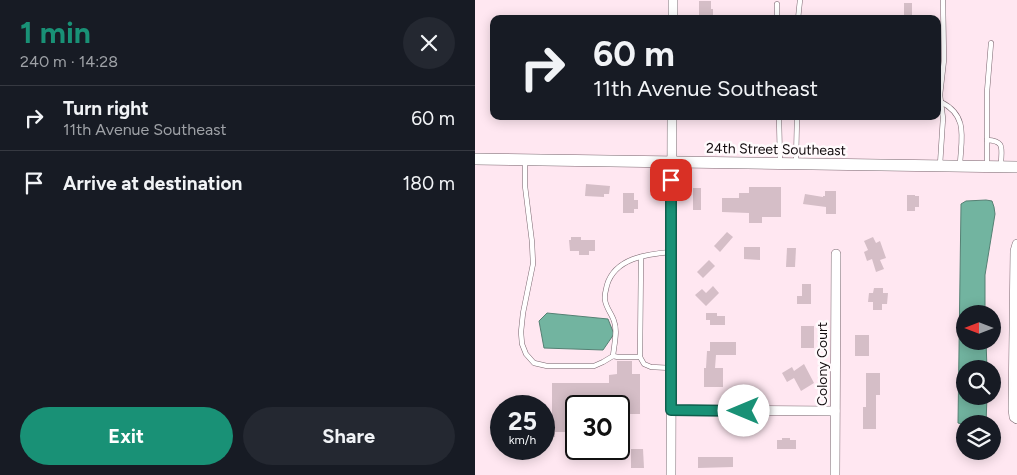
<!DOCTYPE html>
<html lang="en">
<head>
<meta charset="utf-8">
<style>
  body { margin:0; font-family:Figtree,sans-serif; background:#242831; color:#f1f3f6; height:100vh; display:flex; flex-direction:column; font-size:19px; white-space:nowrap }
  * { box-sizing:border-box; margin:0 }
  p { font-size:16px; color:#9ea1a6 }
  .icon { flex:none; width:28px; height:28px; fill:none; stroke:currentColor; stroke-width:2; stroke-linecap:round; stroke-linejoin:round }
  .map { position:relative; flex:1; overflow:hidden }
  .details { display:flex; flex-direction:column; background:#171b24; width:475px }
  .details>* { flex:none }
  .top-card { position:absolute; left:15px; top:15px; width:451px; height:105px; border-radius:10px; box-shadow:0 2px 12px #0003; background:#171b24; color:#f1f3f6; overflow:hidden }
  .needle { width:32px; rotate:270deg }
  .buttons { position:absolute; left:481px; top:305px; display:grid; gap:10px }
  .buttons a { display:grid; place-items:center; width:45px; height:45px; border-radius:50%; background:#171b24; box-shadow:0 2px 12px #0003; font-size:25px }
  .speed { position:absolute; left:15px; top:395px; display:flex; gap:10px; font-size:25px; font-weight:700; text-align:center }
  .speed>* { display:grid; place-content:center; width:65px; height:65px; border-radius:50%; background:#171b24; box-shadow:0 2px 12px #0003; line-height:1 }
  .speed small { font-size:12px; font-weight:400 }
  .speed .limit { border:2px solid #111; border-radius:8px; background:#fff; color:#111 }
  .pin { position:absolute; display:grid; place-items:center; width:42px; height:42px; color:#fff; margin:-21px; border-radius:10px; box-shadow:0 2px 8px #0006 }
  .me { position:absolute; width:55px; margin:-28px; rotate:270deg; stroke-linejoin:round; filter:drop-shadow(0 0 4px #0008) }
  .turn { display:flex; align-items:center; gap:18px; height:105px; padding:0 20px; font-size:22px }
  .turn .icon { width:65px; height:65px; stroke-width:2.5 }
  .turn b { display:block; font-size:35px; line-height:42px }
  .round { display:grid; place-items:center; flex:none; width:52px; height:52px; border-radius:26px; background:#242831 }
  .overview { display:flex; align-items:center; justify-content:space-between; height:85px; padding:0 20px }
  h1 { font-size:30px; font-weight:700; line-height:38px; color:#199176 }
  .cta { display:flex; gap:10px; margin-top:auto; padding:10px 20px }
  .cta a { flex:1; height:58px; border-radius:30px; background:#199176; color:#fff; font-size:20px; font-weight:700; line-height:58px; text-align:center }
  .cta a+a { background:#242831; color:#f1f3f6 }
  ul { padding:0; list-style:none }
  li { display:flex; align-items:center; gap:15px; height:65px; padding:0 20px; border-top:1px solid #363941 }
  li div { flex:1 }
  li b { display:block; font-size:19px }
  li em { font-style:normal }
  main { display:flex; flex:1; min-height:0 }
  .map>svg:first-child { display:block }
  .water { fill:#72b4a0; stroke:#558174 }
  .building { fill:#d5bec7 }
  .lines { fill:none; stroke-linecap:round; stroke-linejoin:round }
  .lane-casing { stroke:#79656e; stroke-width:5.5 }
  .street-casing { stroke:#79656e; stroke-width:10 }
  .secondary-casing { stroke:#79656e; stroke-width:12 }
  .lane { stroke:#fff; stroke-width:4.5 }
  .street { stroke:#fff; stroke-width:9 }
  .secondary { stroke:#fff; stroke-width:11 }
  .route-casing { stroke:#105e4d; stroke-width:12 }
  .route { stroke:#199176; stroke-width:9 }
  .labels { text-anchor:middle; stroke-width:5; stroke-linejoin:round; paint-order:stroke }
  .street-label { font-size:14px; fill:#120b0e; stroke:#fffafc }
</style>
</head>
<body>
<main>
<section class="details">
<div class="overview"><div><h1>1 min</h1><p>240 m · 14:28</p></div><a class="round"><svg class="icon" aria-label="close" viewBox="0 0 24 24"><path d="M6 6l12 12M18 6L6 18"/></svg></a></div>
<ul>
<li><svg class="icon" aria-label="right" viewBox="0 0 24 24"><path d="M7 20v-9h11M14 6l5 5-5 5"/></svg><div><b>Turn right</b><p>11th Avenue Southeast</p></div><em>60 m</em></li>
<li><svg class="icon" aria-label="arrive" viewBox="0 0 24 24"><path d="M6 21V4h12l-3 4 3 4H6"/></svg><div><b>Arrive at destination</b></div><em>180 m</em></li>
</ul>
<div class="cta"><a>Exit</a><a>Share</a></div>
</section>
<div class="map">
<svg width="542" height="475" viewBox="0 0 542 475">
  <rect width="100%" height="100%" fill="#ffe7f1"/>
  <g class="water">
    <path d="M511,200L517,201L519,207L520,214L510,275V314H490V341H511L512,369H490V396H512L511,424H487L483,423L486,204L491,201Z"/>
    <path d="M72,313L133,319L139,334L128,350L69,348L64,321Z"/>
  </g>
  <g class="building">
    <path d="M224,1H236V9H238V16H235V19H224Z"/>
    <rect x="429" y="3" width="8" height="16"/>
    <path d="M111,184L135,186L134,194H129V197L110,196Z"/>
    <path d="M274,187H306V217H287V223H274V213L247,212V198H264V193H274Z"/>
    <rect x="218" y="188" width="8" height="22"/>
    <path d="M350,191H361V214H351V207L328,204L330,194L348,197V196H350Z"/>
    <path d="M148,193H159V200H163V209H159V213H148Z"/>
    <path d="M432,195H440V196H444V207H440V211H432Z"/>
    <path d="M252,232L258,237L245,252L239,246Z"/>
    <path d="M96,237H106V240H120V251H114V255H104V251H95L94,240H96Z"/>
    <path d="M398,237L401,243L405,241L411,258L405,260L409,269L401,272L397,259L392,261L389,252L393,250L389,241Z"/>
    <path d="M269,247H285V260L269,259Z"/>
    <path d="M312,248H321L320,267H311Z"/>
    <path d="M234,260L240,266L228,278L222,272Z"/>
    <path d="M327,284H336V304H322V296H327Z"/>
    <path d="M238,286L244,293L231,306L220,295L227,289L231,293Z"/>
    <path d="M399,288H408V293H413L412,304H407V310H398V302H393L394,293H398Z"/>
    <path d="M231,313H242V316H250V325H235V320H231Z"/>
    <rect x="326" y="326" width="13" height="22"/>
    <rect x="380" y="335" width="14" height="21"/>
    <path d="M235,342H261V355H241L240,368H248V387H229V368H231L232,351H235Z"/>
    <path d="M142,361H157V374H165V414H144V406H134V404H129V399H107L104,406H101V432H80V437H70L69,418H77V383H134V375L142,374Z"/>
    <path d="M329,364L339,383L326,391L319,378L312,382L307,373L317,367L319,371Z"/>
    <path d="M391,373H405V395H401V429H388V407H391Z"/>
    <path d="M307,438H315V440H321V449H302V440H307Z"/>
    <path d="M156,449H168L169,468H156Z"/>
    <path d="M223,457H258V467L223,468Z"/>
  </g>
  <g class="lines">
    <defs>
      <g id="lane">
        <path d="M302,4V19"/>
        <path d="M323,19L325,0"/>
        <path d="M466,102C494,116 486,139 485,165"/>
        <path d="M304,116L305,162"/>
        <path d="M512,140C531,141 526,149 526,166"/>
        <path d="M50,162V186L57,242L58,264L48,313L46,332L47,344L51,354L59,363L72,366H119L128,362L138,356"/>
        <path d="M321,163L322,116"/>
        <path d="M465,165L468,118L465,95L469,60L468,0"/>
        <path d="M512,165V92L516,43"/>
        <path d="M165,357L166,257"/>
        <path d="M196,368L176,367L169,364L165,357H143L138,356C139,345 143,331 139,321C137,314 131,308 130,300C129,295 131,290 132,285C140,258 172,254 196,252"/>
      </g>
      <g id="street">
        <path d="M198,19V0"/>
        <path d="M542,244L540,251L538,409L539,417L542,419"/>
        <path d="M196,410L360,411"/>
        <path d="M196,475L197,116"/>
        <path d="M360,475L361,254"/>
      </g>
      <path id="secondary" d="M0,159L542,167"/>
    </defs>
    <use href="#lane" class="lane-casing"/>
    <use href="#street" class="street-casing"/>
    <use href="#secondary" class="secondary-casing"/>
    <use href="#lane" class="lane"/>
    <use href="#street" class="street"/>
    <use href="#secondary" class="secondary"/>
  </g>
  <g class="lines">
    <defs>
      <path id="route" d="M196,180V410L269,411"/>
    </defs>
    <use href="#route" class="route-casing"/>
    <use href="#route" class="route"/>
  </g>
  <g class="labels">
    <g class="street-label">
      <text transform="translate(301 149) rotate(1)" y="5">24th Street Southeast</text>
      <text transform="translate(347 364) rotate(-90)" y="5">Colony Court</text>
    </g>
  </g>
</svg>
<div class="buttons">
<a><svg class="needle" viewBox="-14 -14 28 28"><path d="M0-13l5 13h-10z" fill="#e53935"/><path d="M0 13l5-13h-10z" fill="#9ea1a6"/></svg></a>
<a><svg class="icon" aria-label="search" viewBox="0 0 24 24"><circle cx="10" cy="10" r="6"/><path d="M15 15l6 6"/></svg></a>
<a><svg class="icon" aria-label="layers" viewBox="0 0 24 24"><path d="M12 4l9 5-9 5-9-5zM3 14l9 5 9-5"/></svg></a>
</div>
<div class="speed"><div>25<small>km/h</small></div><div class="limit">30</div></div>
<div class="pin" style="left:196px;top:180px;background:#d93025"><svg class="icon" aria-label="arrive" viewBox="0 0 24 24"><path d="M6 21V4h12l-3 4 3 4H6"/></svg></div>
<svg class="me" style="left:269px;top:411px" viewBox="-20 -20 40 40"><circle r="19" fill="#fff"/><path d="M0-13L10 11 0 6-10 11z" fill="#199176"/></svg>
<div class="top-card">
<div class="turn"><svg class="icon" aria-label="right" viewBox="0 0 24 24"><path d="M7 20v-9h11M14 6l5 5-5 5"/></svg><div><b>60 m</b>11th Avenue Southeast</div></div>
</div>
</div>
</main>
</body>
</html>
